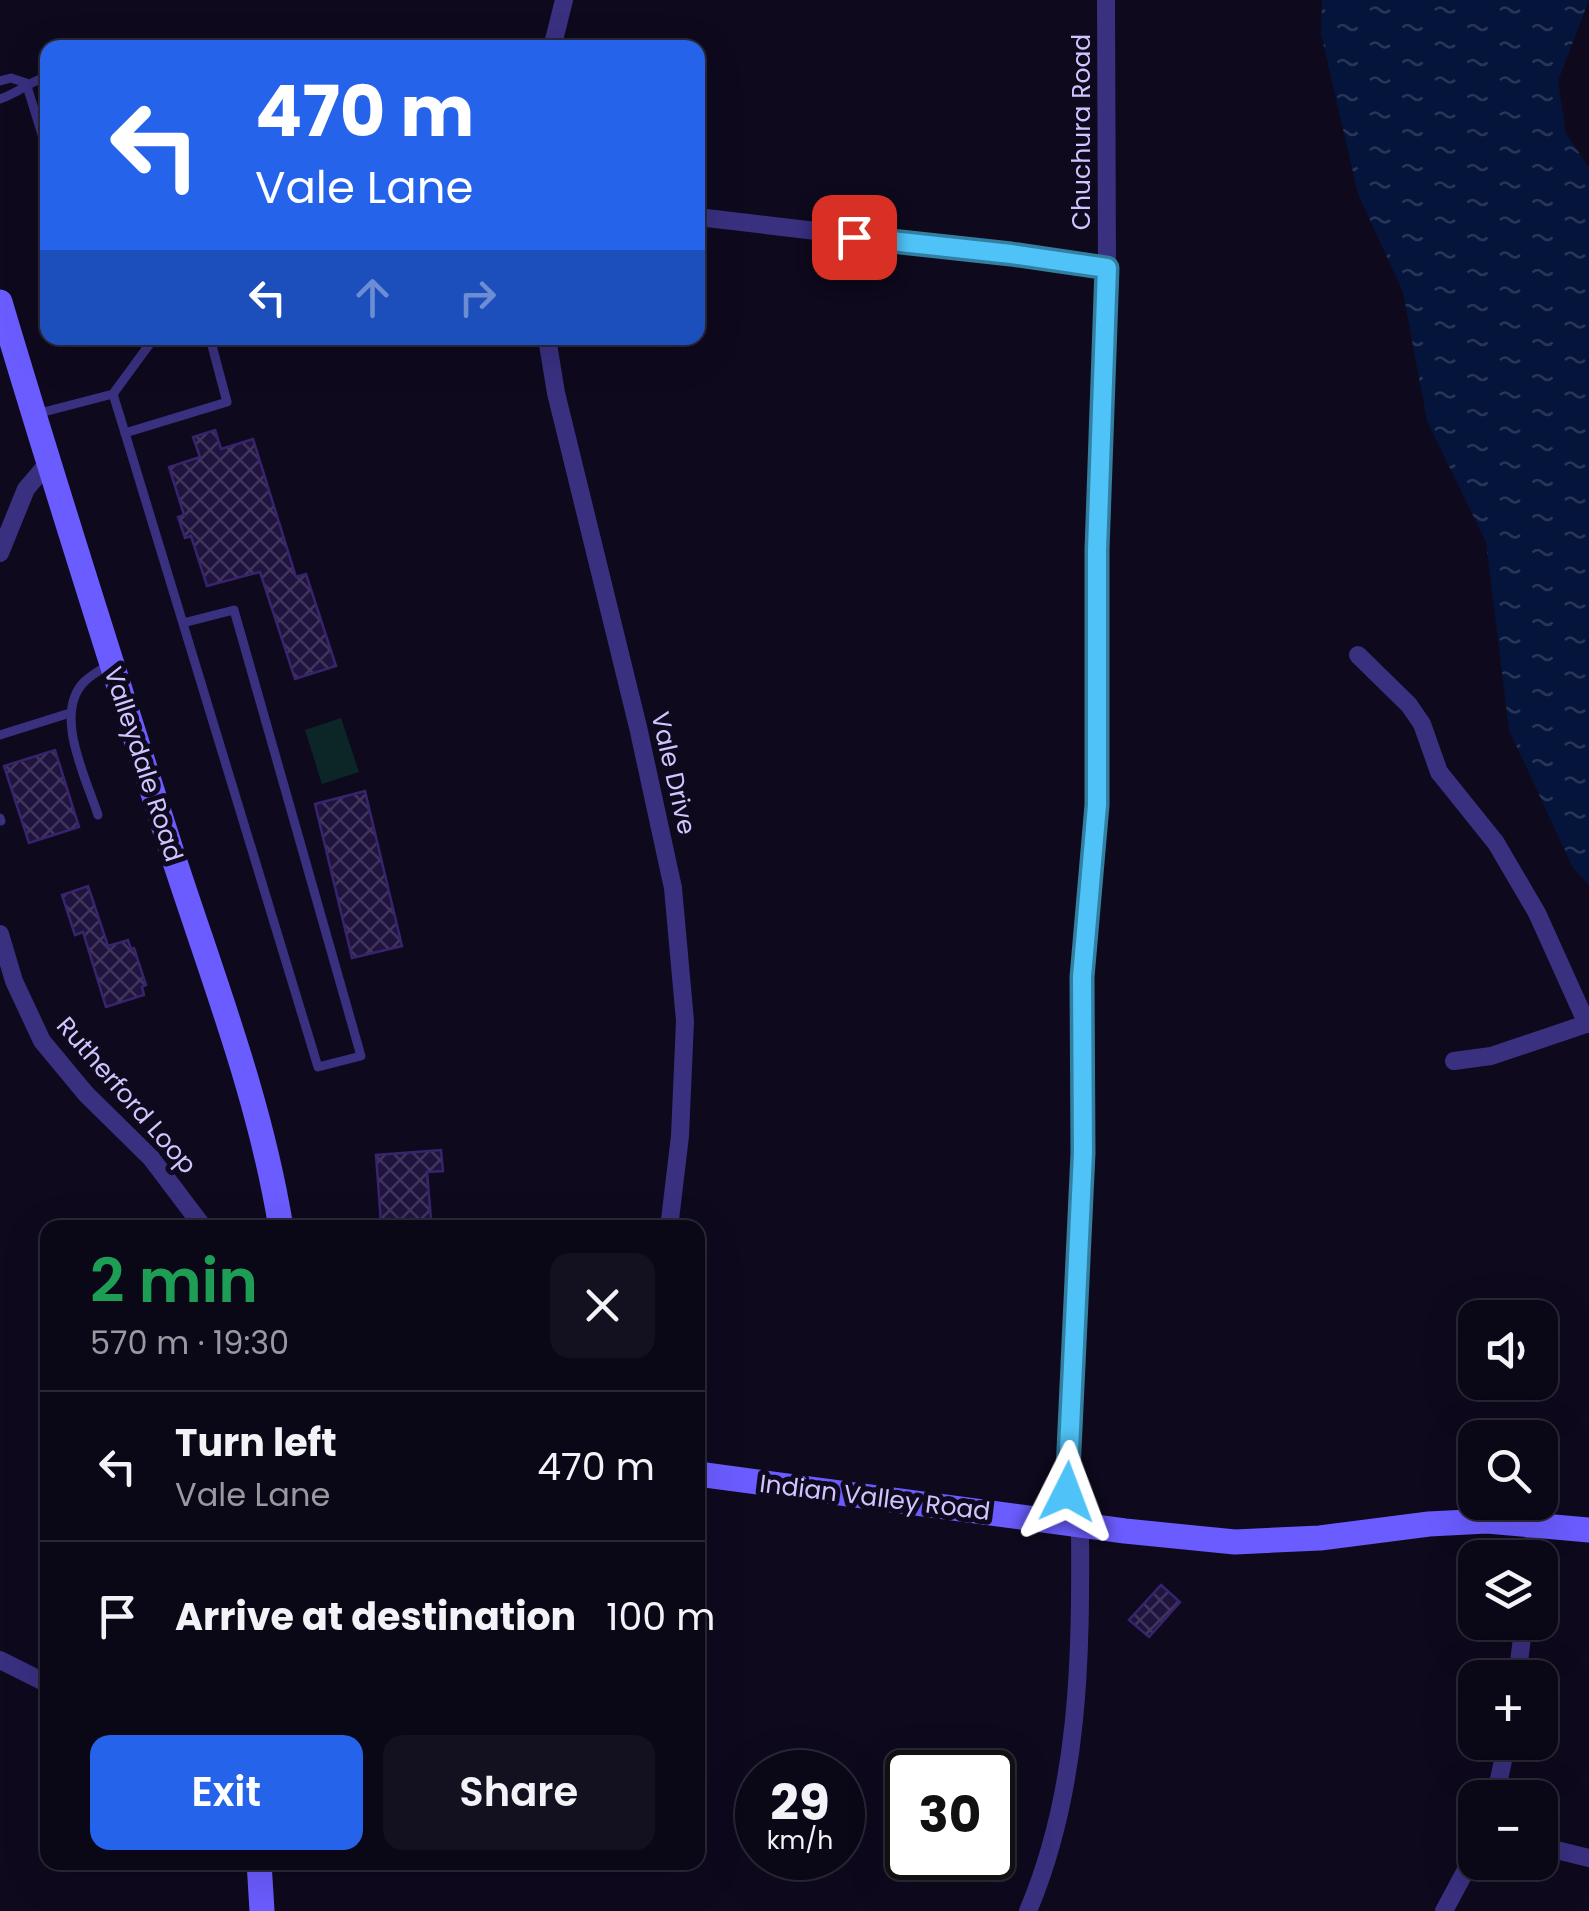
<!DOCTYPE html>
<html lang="en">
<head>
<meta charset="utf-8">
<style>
  body { margin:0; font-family:Poppins,sans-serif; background:#13101f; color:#f1f3f6; height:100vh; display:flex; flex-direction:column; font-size:38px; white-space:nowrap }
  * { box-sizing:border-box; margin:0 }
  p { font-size:32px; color:#9999a1 }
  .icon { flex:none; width:55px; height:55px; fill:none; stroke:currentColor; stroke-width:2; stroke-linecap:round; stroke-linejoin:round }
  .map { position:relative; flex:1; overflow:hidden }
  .side { position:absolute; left:40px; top:1220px; width:665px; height:650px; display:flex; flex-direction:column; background:#0a0716; border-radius:20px; box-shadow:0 10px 40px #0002,0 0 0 2px #2a2835 }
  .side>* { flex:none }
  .banner { position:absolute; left:40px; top:40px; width:665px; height:305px; border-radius:20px; box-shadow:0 10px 40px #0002,0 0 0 2px #2a2835; background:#2563eb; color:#fff; overflow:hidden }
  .controls { position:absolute; left:1458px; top:1300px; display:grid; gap:20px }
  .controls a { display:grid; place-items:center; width:100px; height:100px; border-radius:20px; background:#0a0716; box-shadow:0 10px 40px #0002,0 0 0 2px #2a2835; font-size:50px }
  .speed { position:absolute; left:735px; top:1750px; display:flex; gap:20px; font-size:50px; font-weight:700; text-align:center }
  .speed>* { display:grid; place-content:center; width:130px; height:130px; border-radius:50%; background:#0a0716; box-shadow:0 10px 40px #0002,0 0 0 2px #2a2835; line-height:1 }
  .speed small { font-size:25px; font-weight:400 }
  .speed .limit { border:5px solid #111; border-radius:15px; background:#fff; color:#111 }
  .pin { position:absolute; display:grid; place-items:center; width:85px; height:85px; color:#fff; margin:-42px; border-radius:20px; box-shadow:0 5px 15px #0006 }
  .me { position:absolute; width:110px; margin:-55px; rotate:3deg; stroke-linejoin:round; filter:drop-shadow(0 0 8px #0008) }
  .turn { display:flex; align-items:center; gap:35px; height:210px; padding:0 50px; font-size:45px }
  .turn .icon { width:130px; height:130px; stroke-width:2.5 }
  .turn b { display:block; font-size:70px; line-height:85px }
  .lanes { display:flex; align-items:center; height:95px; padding:0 50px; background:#0003; justify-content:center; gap:50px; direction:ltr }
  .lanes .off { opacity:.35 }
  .round { display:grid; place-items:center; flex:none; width:105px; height:105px; border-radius:20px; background:#13101f }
  .head { display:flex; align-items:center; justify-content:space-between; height:170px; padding:0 50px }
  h1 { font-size:60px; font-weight:600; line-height:75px; color:#1e9e55 }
  .cta { display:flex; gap:20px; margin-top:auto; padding:20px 50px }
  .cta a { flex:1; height:115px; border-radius:20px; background:#2563eb; color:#fff; font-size:40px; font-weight:600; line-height:115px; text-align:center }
  .cta a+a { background:#13101f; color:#f1f3f6 }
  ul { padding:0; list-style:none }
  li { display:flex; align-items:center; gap:30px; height:150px; padding:0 50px; border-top:2px solid #2a2835 }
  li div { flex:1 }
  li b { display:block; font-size:38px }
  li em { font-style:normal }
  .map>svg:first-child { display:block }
  .green { fill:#0c2627 }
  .water { fill:url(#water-ripples) }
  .building { fill:url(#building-cross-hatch); stroke:#37246d; stroke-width:2.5 }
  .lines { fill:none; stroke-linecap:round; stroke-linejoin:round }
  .lane { stroke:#393080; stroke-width:9 }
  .street { stroke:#393080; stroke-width:18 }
  .secondary { stroke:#6b5cff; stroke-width:25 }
  .route-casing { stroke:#337fa1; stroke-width:25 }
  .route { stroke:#4fc3f7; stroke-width:18 }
  .labels { text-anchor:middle; stroke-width:10; stroke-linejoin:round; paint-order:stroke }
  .street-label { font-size:25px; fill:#d0c5ff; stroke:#0e091d }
</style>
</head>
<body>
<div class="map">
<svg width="1589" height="1911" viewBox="0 0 1589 1911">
  <defs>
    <pattern id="water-ripples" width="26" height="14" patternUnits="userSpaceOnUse" patternTransform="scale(2.5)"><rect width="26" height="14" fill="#04143b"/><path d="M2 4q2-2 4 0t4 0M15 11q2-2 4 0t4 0" fill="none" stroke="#283558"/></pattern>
    <pattern id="building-cross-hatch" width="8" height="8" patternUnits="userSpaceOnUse" patternTransform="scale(2.5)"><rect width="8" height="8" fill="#20143f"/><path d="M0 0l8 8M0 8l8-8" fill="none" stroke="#3f355c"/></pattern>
  </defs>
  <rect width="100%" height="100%" fill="#0e091d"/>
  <path class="green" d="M341,718L359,772L322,784L305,730Z"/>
  <path class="water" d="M1322,0H1589L1558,81L1566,134L1589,167V885L1573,868L1509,730L1486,542L1427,421L1403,292L1358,194L1321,34Z"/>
  <g class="building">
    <path d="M215,430L221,449L253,439L296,577L306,574L336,666L295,679L260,572L207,586L191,536L185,538L178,517L184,515L169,467L200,457L193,437Z"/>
    <path d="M55,750L79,827L29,843L4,766Z"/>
    <path d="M365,791L402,946L352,958L315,804Z"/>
    <path d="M88,886L108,946L128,940L131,949L134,948L146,985L142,987L144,995L106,1007L83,932L75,935L62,895Z"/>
    <path d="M441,1150L443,1171L427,1172L431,1219L381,1223L376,1155Z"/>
    <path d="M1161,1585L1180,1602L1149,1637L1129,1620Z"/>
  </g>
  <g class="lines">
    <g class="lane">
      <path d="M0,81L11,78L26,83"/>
      <path d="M26,83L48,154"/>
      <path d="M0,99C18,93 27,83 48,76"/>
      <path d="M113,394L125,433L227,402L210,338"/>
      <path d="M36,414L113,394L154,338"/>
      <path d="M125,433L318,1067L361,1056L234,610L183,623"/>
      <path d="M0,735L70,713"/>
      <path d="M98,815C86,778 53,714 84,682C91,675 102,669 110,664"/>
      <path d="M0,818L1,821"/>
    </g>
    <g class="street">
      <path d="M552,48L564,0"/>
      <path d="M698,217L1011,254L1107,268"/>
      <path d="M547,338L556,393L638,727L673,888L685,1021L680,1136L669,1228"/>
      <path d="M0,553L26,489L49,462"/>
      <path d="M1358,655L1409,705L1422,724L1439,772L1496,843L1537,913L1587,1024"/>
      <path d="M0,934L14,981L42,1041L86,1094L151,1158L204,1228"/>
      <path d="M1454,1061L1491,1056L1589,1023"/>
      <path d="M1065,1523L1083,1153L1082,977L1097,805V550L1107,268L1106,0"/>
      <path d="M1532,1558L1535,1523"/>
      <path d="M0,1660L48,1684"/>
      <path d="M1517,1678L1524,1622"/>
      <path d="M1495,1798L1507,1742"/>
      <path d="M1540,1846L1589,1858"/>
      <path d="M1028,1911C1080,1788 1081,1657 1080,1525"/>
      <path d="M1444,1911L1475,1853"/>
    </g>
    <g class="secondary">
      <path d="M0,302C56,490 116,678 176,865C215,984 261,1103 281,1228"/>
      <path d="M698,1474L1125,1531L1235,1542L1320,1538L1429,1524L1487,1521L1589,1530"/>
      <path d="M259,1862L262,1911"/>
    </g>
  </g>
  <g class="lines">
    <defs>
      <path id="route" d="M854,237L1011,254L1107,268L1097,550V805L1082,977L1083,1153L1067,1492"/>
    </defs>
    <use href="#route" class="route-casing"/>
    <use href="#route" class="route"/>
  </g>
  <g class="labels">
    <g class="street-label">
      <text transform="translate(1081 132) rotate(-90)" y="9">Chuchura Road</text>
      <text transform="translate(144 764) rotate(72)" y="9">Valleydale Road</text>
      <text transform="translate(674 773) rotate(77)" y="9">Vale Drive</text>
      <text transform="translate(127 1095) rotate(49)" y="9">Rutherford Loop</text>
      <text transform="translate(875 1497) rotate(7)" y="9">Indian Valley Road</text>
    </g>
  </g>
</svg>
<div class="controls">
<a><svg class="icon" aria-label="sound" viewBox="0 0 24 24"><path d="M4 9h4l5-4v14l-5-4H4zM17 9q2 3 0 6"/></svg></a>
<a><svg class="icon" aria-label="search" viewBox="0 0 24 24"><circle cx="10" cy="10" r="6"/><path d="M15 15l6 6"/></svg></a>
<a><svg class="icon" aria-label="layers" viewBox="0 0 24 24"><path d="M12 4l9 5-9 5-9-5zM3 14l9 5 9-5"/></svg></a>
<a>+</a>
<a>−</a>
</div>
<div class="speed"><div>29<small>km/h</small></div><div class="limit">30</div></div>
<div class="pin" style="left:854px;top:237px;background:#d93025"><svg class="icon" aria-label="arrive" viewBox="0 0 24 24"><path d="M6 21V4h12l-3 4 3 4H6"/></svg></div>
<svg class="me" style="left:1067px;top:1492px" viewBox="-20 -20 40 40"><path d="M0-17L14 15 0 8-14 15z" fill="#4fc3f7" stroke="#fff" stroke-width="4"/></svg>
<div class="banner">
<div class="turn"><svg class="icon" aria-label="left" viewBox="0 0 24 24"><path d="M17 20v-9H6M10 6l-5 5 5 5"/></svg><div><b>470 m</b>Vale Lane</div></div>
<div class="lanes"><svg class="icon" aria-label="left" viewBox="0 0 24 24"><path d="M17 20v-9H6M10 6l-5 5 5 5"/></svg><svg class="icon off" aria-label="ahead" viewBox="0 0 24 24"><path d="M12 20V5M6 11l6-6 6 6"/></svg><svg class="icon off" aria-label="right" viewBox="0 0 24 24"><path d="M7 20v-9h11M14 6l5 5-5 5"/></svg></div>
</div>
<section class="side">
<div class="head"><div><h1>2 min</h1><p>570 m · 19:30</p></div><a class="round"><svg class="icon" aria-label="close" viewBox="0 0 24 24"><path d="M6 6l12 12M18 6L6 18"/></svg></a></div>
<ul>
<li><svg class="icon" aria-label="left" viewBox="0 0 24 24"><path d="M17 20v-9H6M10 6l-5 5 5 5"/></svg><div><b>Turn left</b><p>Vale Lane</p></div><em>470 m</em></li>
<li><svg class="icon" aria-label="arrive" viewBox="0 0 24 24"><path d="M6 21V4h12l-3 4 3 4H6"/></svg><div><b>Arrive at destination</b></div><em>100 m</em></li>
</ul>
<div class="cta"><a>Exit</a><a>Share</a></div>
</section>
</div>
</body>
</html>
